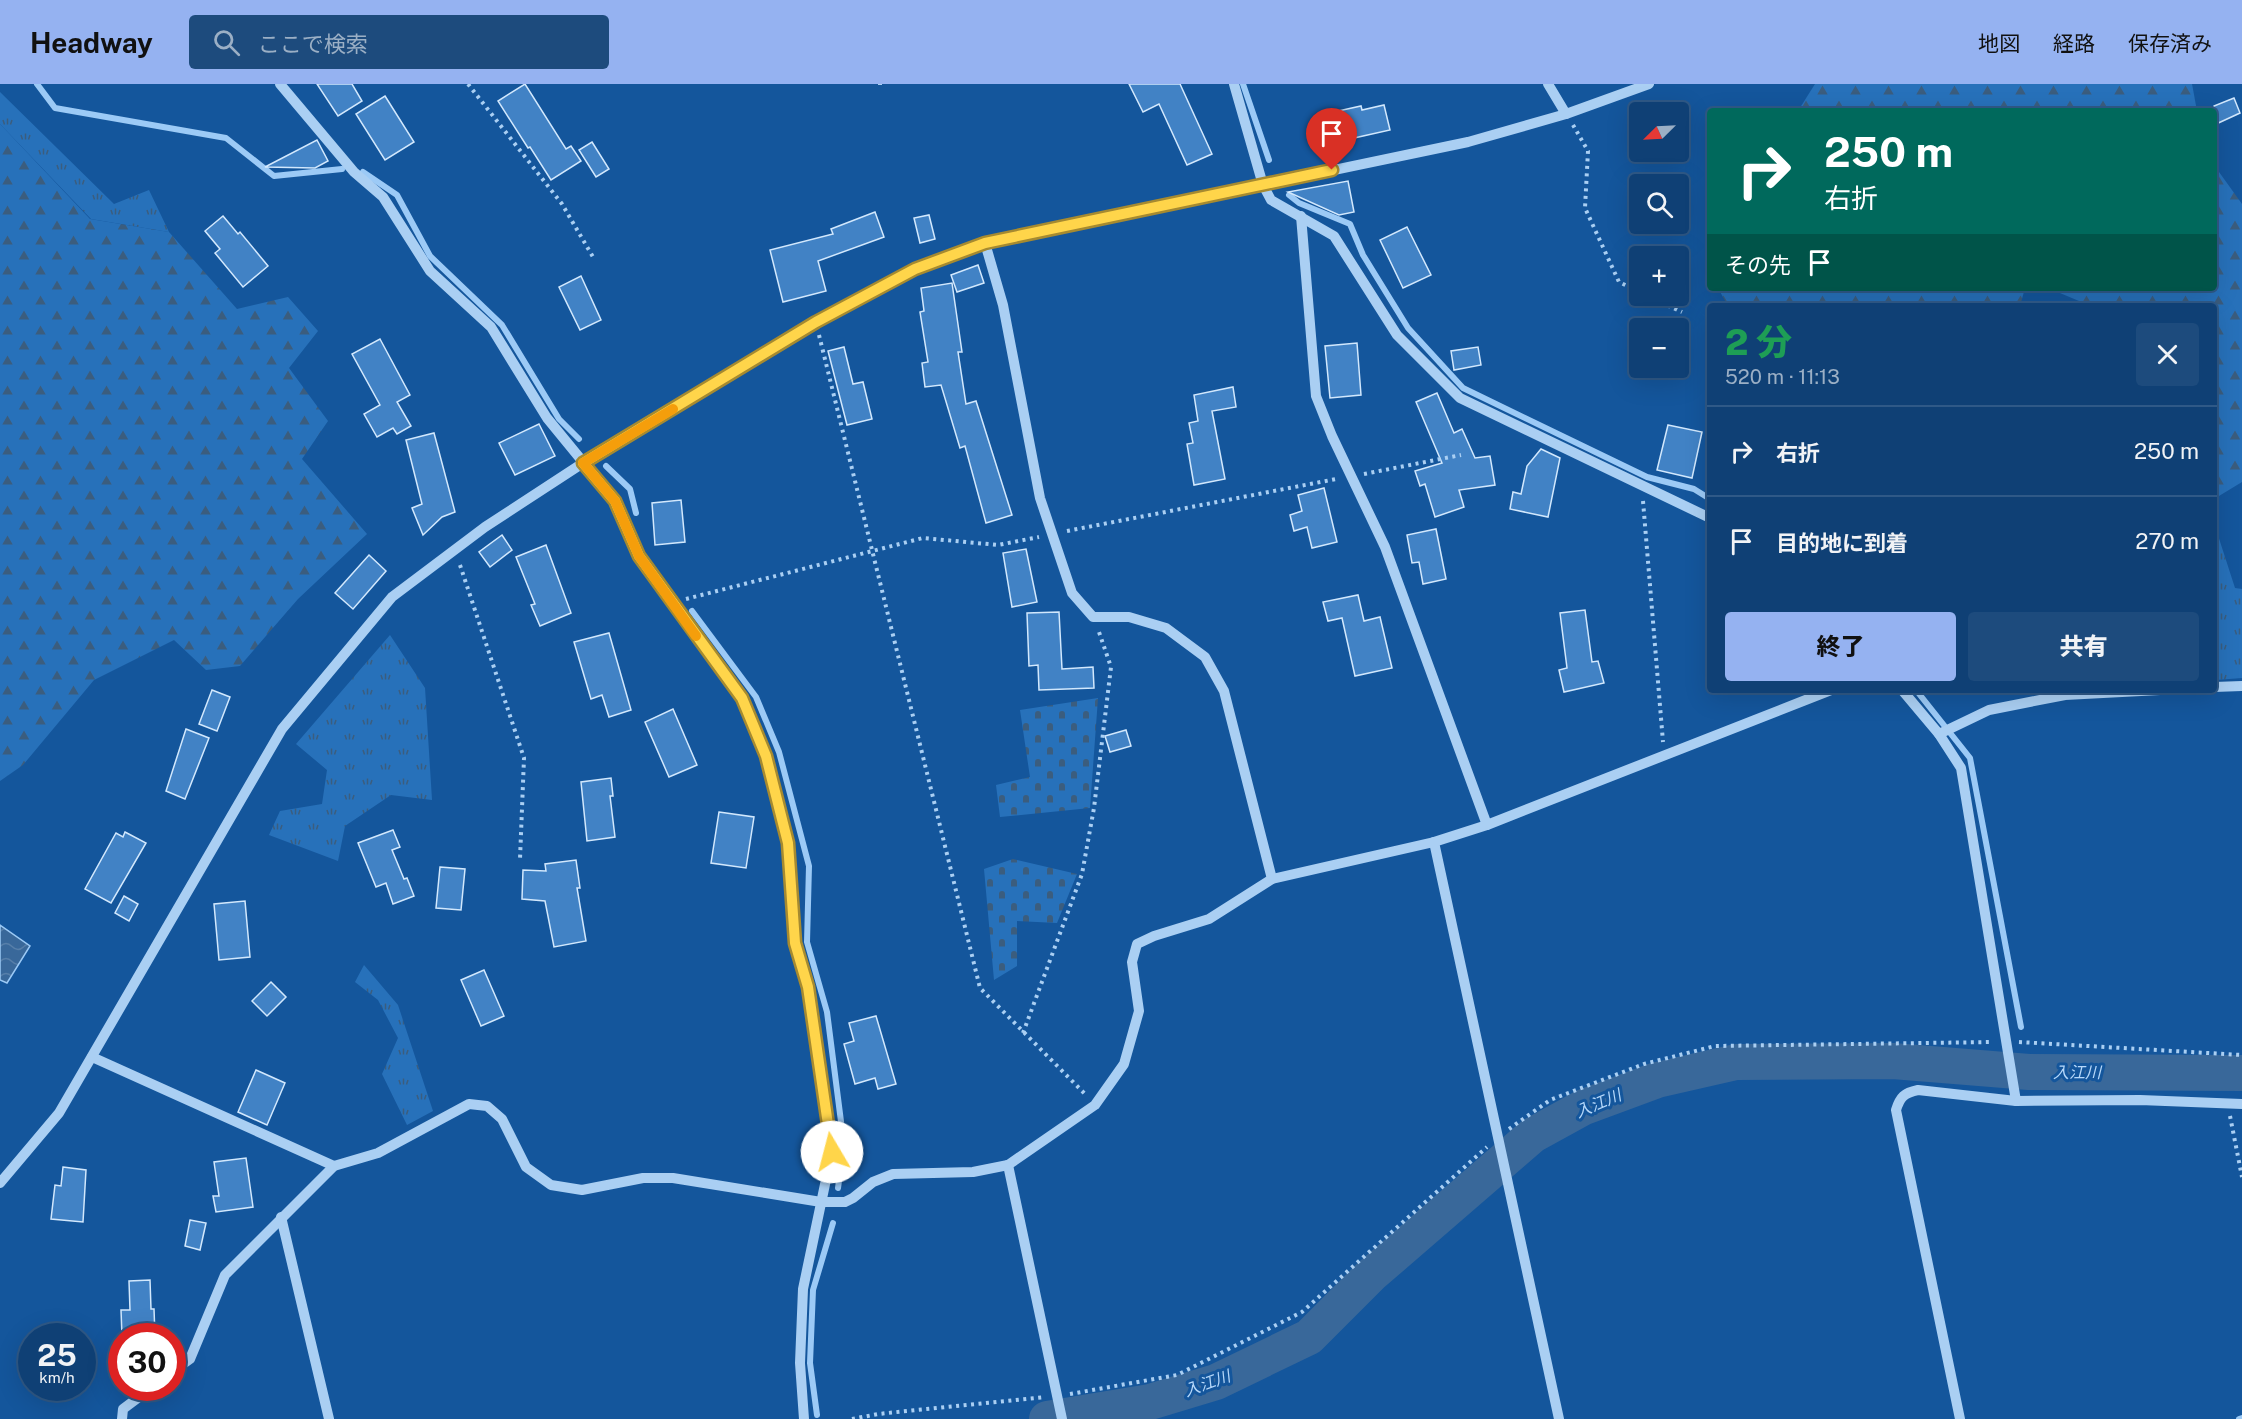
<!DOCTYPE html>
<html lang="ja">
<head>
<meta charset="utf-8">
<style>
  body { margin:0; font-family:"Public Sans","Noto Sans JP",sans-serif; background:#1d4b7d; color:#f1f3f6; height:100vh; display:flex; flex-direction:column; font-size:22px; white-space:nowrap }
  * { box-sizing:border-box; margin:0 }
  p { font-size:20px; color:#9bafc5 }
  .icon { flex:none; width:33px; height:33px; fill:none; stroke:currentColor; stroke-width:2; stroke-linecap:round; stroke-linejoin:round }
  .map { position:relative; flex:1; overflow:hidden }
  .sheet { position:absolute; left:1707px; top:219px; width:510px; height:390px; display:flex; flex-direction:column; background:#0f4075; border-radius:6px; box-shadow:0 6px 24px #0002,0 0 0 2px #2f5987 }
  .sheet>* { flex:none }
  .guide { position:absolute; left:1707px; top:24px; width:510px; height:183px; border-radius:6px; box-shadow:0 6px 24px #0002,0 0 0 2px #2f5987; background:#00695c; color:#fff; overflow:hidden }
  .needle { width:39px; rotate:246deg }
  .buttons { position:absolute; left:1629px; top:18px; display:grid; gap:12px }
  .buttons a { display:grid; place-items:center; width:60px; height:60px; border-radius:6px; background:#0f4075; box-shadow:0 6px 24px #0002,0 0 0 2px #2f5987; font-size:30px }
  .speed { position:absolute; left:18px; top:1239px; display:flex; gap:12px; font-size:30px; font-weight:700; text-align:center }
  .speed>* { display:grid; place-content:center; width:78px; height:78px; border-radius:50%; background:#0f4075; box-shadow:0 6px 24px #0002,0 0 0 2px #2f5987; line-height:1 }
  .speed small { font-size:15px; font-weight:400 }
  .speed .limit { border:9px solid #d22; background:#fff; color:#111 }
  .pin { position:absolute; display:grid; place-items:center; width:51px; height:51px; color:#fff; margin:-62px -26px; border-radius:50% 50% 50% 0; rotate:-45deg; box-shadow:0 0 6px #0007 }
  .pin .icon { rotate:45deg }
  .me { position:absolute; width:66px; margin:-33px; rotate:352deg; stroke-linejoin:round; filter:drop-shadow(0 0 4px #0008) }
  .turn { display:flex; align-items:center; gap:21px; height:126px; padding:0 18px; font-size:27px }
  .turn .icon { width:78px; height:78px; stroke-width:2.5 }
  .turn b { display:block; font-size:42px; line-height:51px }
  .then { display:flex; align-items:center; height:57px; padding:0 18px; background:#0003; gap:12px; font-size:22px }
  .round { display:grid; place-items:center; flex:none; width:63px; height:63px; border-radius:6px; background:#1d4b7d }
  .head { display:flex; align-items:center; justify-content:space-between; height:102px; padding:0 18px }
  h1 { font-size:36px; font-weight:800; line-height:45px; color:#1e9e55 }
  .primary-button { display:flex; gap:12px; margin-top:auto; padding:12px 18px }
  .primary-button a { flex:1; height:69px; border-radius:6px; background:#95b2f1; color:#111; font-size:24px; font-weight:800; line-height:69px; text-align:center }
  .primary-button a+a { background:#1d4b7d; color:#f1f3f6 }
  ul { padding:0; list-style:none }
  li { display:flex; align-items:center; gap:18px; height:90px; padding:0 18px; border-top:2px solid #2f5987 }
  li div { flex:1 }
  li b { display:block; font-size:22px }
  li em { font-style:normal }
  header { display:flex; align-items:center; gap:36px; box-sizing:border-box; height:84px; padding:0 30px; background:#95b2f1; color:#111 }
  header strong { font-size:28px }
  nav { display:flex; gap:33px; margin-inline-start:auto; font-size:21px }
  .search { width:420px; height:54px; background:#1d4b7d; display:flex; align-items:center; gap:15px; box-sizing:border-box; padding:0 21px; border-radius:6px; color:#9bafc5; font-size:22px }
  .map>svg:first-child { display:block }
  .grass { fill:url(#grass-tufts) }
  .forest { fill:url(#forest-firs) }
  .cemetery { fill:url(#cemetery-stones) }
  .water { fill:url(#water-waves); stroke:#9ccaf6; stroke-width:1.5 }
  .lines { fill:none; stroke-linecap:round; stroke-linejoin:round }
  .stream { stroke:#9ccaf6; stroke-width:6 }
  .river { stroke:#39689a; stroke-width:36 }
  .building { fill:#4182c5; stroke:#d2e8fd; stroke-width:1.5 }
  .path { stroke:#aacff3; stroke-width:4; stroke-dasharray:3 4.5; stroke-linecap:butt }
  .minor { stroke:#aacff3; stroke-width:10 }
  .route-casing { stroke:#a68a30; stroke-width:15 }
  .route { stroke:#ffd54a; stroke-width:10 }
  .slow { stroke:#f59e0b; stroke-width:10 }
  .labels { text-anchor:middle; stroke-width:6; stroke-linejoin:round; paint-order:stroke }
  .water-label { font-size:16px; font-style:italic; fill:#b6d8fa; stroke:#14569c }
</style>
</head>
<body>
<header>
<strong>Headway</strong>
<div class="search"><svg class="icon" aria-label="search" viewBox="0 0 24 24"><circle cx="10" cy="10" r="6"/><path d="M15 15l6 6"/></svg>ここで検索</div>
<nav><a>地図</a><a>経路</a><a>保存済み</a></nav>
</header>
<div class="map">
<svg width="2242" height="1335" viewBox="0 0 2242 1335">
  <defs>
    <pattern id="grass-tufts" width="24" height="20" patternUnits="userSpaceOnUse" patternTransform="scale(1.5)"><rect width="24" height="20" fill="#2771ba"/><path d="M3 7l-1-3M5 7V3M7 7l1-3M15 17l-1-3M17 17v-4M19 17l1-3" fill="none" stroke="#3b5d7e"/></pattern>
    <pattern id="forest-firs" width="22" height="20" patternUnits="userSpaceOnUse" patternTransform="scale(1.5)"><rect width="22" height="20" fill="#2771ba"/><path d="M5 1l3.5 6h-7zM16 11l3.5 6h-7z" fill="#3b5d7e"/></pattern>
    <pattern id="cemetery-stones" width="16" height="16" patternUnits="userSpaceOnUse" patternTransform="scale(1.5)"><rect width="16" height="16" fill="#2771ba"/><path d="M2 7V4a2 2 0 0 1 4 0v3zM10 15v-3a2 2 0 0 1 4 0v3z" fill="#3b5d7e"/></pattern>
    <pattern id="water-waves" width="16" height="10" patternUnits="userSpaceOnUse" patternTransform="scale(1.5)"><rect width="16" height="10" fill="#39689a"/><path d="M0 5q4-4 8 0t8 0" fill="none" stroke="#577fa9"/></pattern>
  </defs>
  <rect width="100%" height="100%" fill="#14569c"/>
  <g class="grass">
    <path d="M0,8L114,120L149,106L169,148L91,135L0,40Z"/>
    <path d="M2214,439L2235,504L2242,505V594L2216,596L2214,565Z"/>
    <path d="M390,551L425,604L432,716L391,711L345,742L338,777L269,751L280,727L322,720L327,686L296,660Z"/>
    <path d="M364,881L398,921L433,1027L407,1041L382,990L398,954L378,916L355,898Z"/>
  </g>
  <g class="forest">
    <path d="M1815,0H2192L2197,27H1798Z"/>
    <path d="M0,40L90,135L169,148L237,225L288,213L318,247L289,284L328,337L302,375L367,450L298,515L240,582L206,586L174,556L94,596L23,681L0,697Z"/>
    <path d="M2214,81L2242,120V398L2214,415V222H2091L2048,204H2214Z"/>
    <path d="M1718,204H2025L2020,222H1728Z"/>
  </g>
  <g class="cemetery">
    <path d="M1098,614L1090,724L1000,733L996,701L1030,693L1020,626Z"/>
    <path d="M1013,775L1077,790L1057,839L1017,837V882L994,896L984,785Z"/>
  </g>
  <path class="water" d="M0,841L30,862L7,899L0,896Z"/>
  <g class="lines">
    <g class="stream">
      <path d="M37,0L55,24L226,54L274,92L342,85"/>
      <path d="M1243,0L1269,76"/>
      <path d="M363,88L397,111L430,172L502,241L559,335L579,355"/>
      <path d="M1289,111L1299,119L1350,140L1363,171L1408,244L1463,304L1647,393L1694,405L1710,415"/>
      <path d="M606,382L630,405L636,429"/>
      <path d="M692,527L756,613L779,668L809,782L807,858L827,928L844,1061L838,1104"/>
      <path d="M1916,606L1970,674L2021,943"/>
      <path d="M817,1331L810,1279L813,1206L833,1139"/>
      <path d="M2239,1335L2242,1334"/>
    </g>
    <path class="river" d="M1047,1335L1150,1318L1216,1298L1309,1253L1371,1191L1533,1051L1584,1023L1657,996L1736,978L1893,977L2029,988L2242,989"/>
  </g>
  <g class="building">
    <path d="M317,0H352L362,17L338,32Z"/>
    <path d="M525,0L566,65L571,62L581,77L551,96L530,63L528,64L498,17Z"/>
    <path d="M1129,0H1180L1212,70L1187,81L1159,20L1143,28Z"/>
    <path d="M385,12L414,58L385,76L356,30Z"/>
    <path d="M2234,14L2240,29L2214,41V22Z"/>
    <path d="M1384,21L1390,46L1345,56L1338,27L1361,22L1362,26Z"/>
    <path d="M317,56L328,77L315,84L265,83Z"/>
    <path d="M592,58L609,85L596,93L579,66Z"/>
    <path d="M1348,97L1354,128L1339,131L1288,108Z"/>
    <path d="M875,128L884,153L818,177L826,207L783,218L770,166L833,150L831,145Z"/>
    <path d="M929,131L935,155L920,159L914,134Z"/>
    <path d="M223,132L238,150L240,148L268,182L243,203L215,169L220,165L205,147Z"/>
    <path d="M1407,143L1431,191L1403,204L1380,156Z"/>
    <path d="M978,181L984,199L957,208L951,191Z"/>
    <path d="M581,192L601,236L580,246L559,203Z"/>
    <path d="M952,199L962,268H958L966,320L976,317L1012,431L986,439L965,362L960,364L941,301L925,303L922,279L928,278L920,228L924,227L921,204Z"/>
    <path d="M380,255L410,311L397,318L411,342L397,350L393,344L377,353L364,330L380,321L352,270Z"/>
    <path d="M1357,259L1361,311L1330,314L1325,262Z"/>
    <path d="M844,263L853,300L863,298L872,335L847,341L828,267Z"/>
    <path d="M1478,263L1481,281L1454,286L1451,267Z"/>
    <path d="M1233,303L1236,323L1212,327L1225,395L1194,401L1187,360L1193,359L1189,339L1198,337L1194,311Z"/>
    <path d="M1437,309L1454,349L1462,345L1475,374L1490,372L1495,401L1459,406L1464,423L1435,433L1425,400L1420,402L1415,387L1442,379L1416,318Z"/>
    <path d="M539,340L555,372L515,391L499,359Z"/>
    <path d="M1668,341L1702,348L1692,394L1657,386Z"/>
    <path d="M434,349L455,428L442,433L423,451L412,424L422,420L406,356Z"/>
    <path d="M1541,365L1560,374L1548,433L1510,425L1513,408L1521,410L1527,382Z"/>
    <path d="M1324,404L1337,458L1312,464L1307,443L1294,447L1290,431L1302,427L1298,411Z"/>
    <path d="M681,416L685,458L655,461L652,419Z"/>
    <path d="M1436,445L1446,495L1423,500L1419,478L1412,479L1407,451Z"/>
    <path d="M502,451L512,466L490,483L479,468Z"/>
    <path d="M546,461L571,529L540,542L531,521L535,520L516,473Z"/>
    <path d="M1026,465L1037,518L1012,523L1003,469Z"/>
    <path d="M369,471L386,487L353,525L335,509Z"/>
    <path d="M1358,511L1364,537L1380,533L1392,584L1355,592L1342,534L1328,537L1323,518Z"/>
    <path d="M1585,526L1592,578L1598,577L1604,599L1564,608L1559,586L1567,584L1560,529Z"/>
    <path d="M1059,528L1062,585L1093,583L1094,604L1039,606L1038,581L1029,582L1027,529Z"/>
    <path d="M609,549L631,626L609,633L602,611L591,615L574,558Z"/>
    <path d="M212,606L230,613L217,647L199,640Z"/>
    <path d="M673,625L697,681L669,693L645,638Z"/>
    <path d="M186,645L209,654L185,715L166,707Z"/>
    <path d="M1126,646L1131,662L1110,668L1105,652Z"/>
    <path d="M611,694L613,712H610L615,753L587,757L581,698Z"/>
    <path d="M719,728L754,733L746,784L711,779Z"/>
    <path d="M393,746L400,763L392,766L404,795L407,794L414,812L393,820L386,799L376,803L358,759Z"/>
    <path d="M125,748L146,759L111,819L85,805L116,749L123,753Z"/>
    <path d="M576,776L580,804H577L586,857L554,863L545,817L522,815L523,786L546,787L545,780Z"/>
    <path d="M440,783L465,785L461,826L436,824Z"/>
    <path d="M124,812L138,820L129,837L115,829Z"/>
    <path d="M245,817L250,873L219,876L214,820Z"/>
    <path d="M484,886L504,932L481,942L461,896Z"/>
    <path d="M271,898L286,913L267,932L252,917Z"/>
    <path d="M876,932L896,1000L878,1005L875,994L855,1000L844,960L854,957L849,939Z"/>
    <path d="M256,986L285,999L267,1041L238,1028Z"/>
    <path d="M246,1074L253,1123L216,1128L213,1112H219L214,1078Z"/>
    <path d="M63,1083L86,1086L83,1138L51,1135L55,1101L61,1102Z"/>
    <path d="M190,1136L206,1139L200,1166L185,1162Z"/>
    <path d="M150,1196L151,1225H154L155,1252H122L121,1226H130L129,1197Z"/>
  </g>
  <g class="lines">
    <g class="path">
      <path d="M468,0L562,120L593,173"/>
      <path d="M880,0V1"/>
      <path d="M1573,41L1588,67L1585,124L1619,198L1640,208"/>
      <path d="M1647,212L1682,228"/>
      <path d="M819,251L980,904L1086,1011"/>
      <path d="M1364,390L1461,371"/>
      <path d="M1643,417L1663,658"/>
      <path d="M1067,447L1336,395"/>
      <path d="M460,481L524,674L520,775"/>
      <path d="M686,515L923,454L998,461L1039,453"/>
      <path d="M1023,949L1082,790L1094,724L1111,583L1099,548"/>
      <path d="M2019,958L2242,971"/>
      <path d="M2230,1032L2242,1093"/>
      <path d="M1509,1045L1550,1016L1644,980L1715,962L1993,958"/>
      <path d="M1070,1310L1177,1291L1302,1228L1487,1063"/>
      <path d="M852,1335L878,1330L1045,1313"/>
    </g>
    <g class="minor">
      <path d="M280,0L354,88L383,113L430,187L491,243L547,334L615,417L639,472L742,614L766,671L788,759L796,859L808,903L832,1067L803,1205L800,1279L804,1335"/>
      <path d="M1234,0L1263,101L1271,116L1334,152L1397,251L1460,314L1710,434"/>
      <path d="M1548,0L1566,30"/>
      <path d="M1301,132L1316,312L1332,352L1385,463L1487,741"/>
      <path d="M985,159L1003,221L1040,414L1072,509L1093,533H1129L1166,544L1205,573L1224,607L1272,795"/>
      <path d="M2214,603L2242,602"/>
      <path d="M1902,606L1939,650L1961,684L2016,1017"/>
      <path d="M1939,650L1989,626L2065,611L2160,606"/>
      <path d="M1434,758L1559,1335"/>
      <path d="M92,973L334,1082"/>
      <path d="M1008,1081L1062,1335"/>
      <path d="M0,1099L59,1029L282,645L392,513L485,443L583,379L816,238L915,185L985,159L1468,58L1566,30L1649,0"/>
      <path d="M281,1133L329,1335"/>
      <path d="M172,1288L190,1275L225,1191L334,1082L378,1069L469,1020L487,1022L502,1035L526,1083L551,1101L582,1106L643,1094H673L821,1118H845L853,1114L873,1098L893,1090L973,1088L1008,1081L1095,1021L1124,980L1139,927L1132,878L1137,860L1154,852L1209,835L1272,795L1434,758L1487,741L1831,606"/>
      <path d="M122,1335L123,1325L151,1304"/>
      <path d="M1960,1335L1896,1026C1900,1013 1904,1009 1918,1006L2016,1017L2140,1016L2242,1020"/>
    </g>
  </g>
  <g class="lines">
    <defs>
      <path id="route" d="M832,1068L808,903L795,859L788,759L766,672L742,614L639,472L615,417L583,379L816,238L915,185L985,159L1332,86"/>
    </defs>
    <use href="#route" class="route-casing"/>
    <use href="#route" class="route"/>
    <path class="slow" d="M673,325L583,379L615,417L639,472L696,552"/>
  </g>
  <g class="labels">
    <g class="water-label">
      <text x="2077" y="994">入江川</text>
      <text transform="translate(1598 1019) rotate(-23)" y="6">入江川</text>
      <text transform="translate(1207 1299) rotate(-20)" y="6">入江川</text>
    </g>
  </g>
</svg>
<div class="buttons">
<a><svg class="needle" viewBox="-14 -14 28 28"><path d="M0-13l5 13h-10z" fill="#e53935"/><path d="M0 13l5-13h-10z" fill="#9bafc5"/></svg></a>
<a><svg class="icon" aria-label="search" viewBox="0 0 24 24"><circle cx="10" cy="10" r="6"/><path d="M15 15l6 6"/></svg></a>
<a>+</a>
<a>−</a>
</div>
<div class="speed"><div>25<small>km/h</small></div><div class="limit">30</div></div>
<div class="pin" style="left:1332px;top:86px;background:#d93025"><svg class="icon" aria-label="arrive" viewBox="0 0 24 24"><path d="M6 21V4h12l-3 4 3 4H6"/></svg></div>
<svg class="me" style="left:832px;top:1068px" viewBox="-20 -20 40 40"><circle r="19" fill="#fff"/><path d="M0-13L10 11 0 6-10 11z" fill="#ffd54a"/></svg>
<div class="guide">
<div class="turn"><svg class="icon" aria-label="right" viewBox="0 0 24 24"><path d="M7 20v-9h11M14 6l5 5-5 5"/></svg><div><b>250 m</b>右折</div></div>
<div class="then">その先<svg class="icon" aria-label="arrive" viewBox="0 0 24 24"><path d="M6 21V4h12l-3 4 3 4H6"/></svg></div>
</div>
<section class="sheet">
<div class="head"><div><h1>2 分</h1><p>520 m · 11:13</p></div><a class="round"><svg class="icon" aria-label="close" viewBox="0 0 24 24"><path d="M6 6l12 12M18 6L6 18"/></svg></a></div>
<ul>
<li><svg class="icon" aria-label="right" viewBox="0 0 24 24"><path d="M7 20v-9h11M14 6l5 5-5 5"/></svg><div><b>右折</b></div><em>250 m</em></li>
<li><svg class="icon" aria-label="arrive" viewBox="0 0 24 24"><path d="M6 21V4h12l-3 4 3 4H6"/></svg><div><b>目的地に到着</b></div><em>270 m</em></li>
</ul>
<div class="primary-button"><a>終了</a><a>共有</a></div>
</section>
</div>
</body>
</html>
